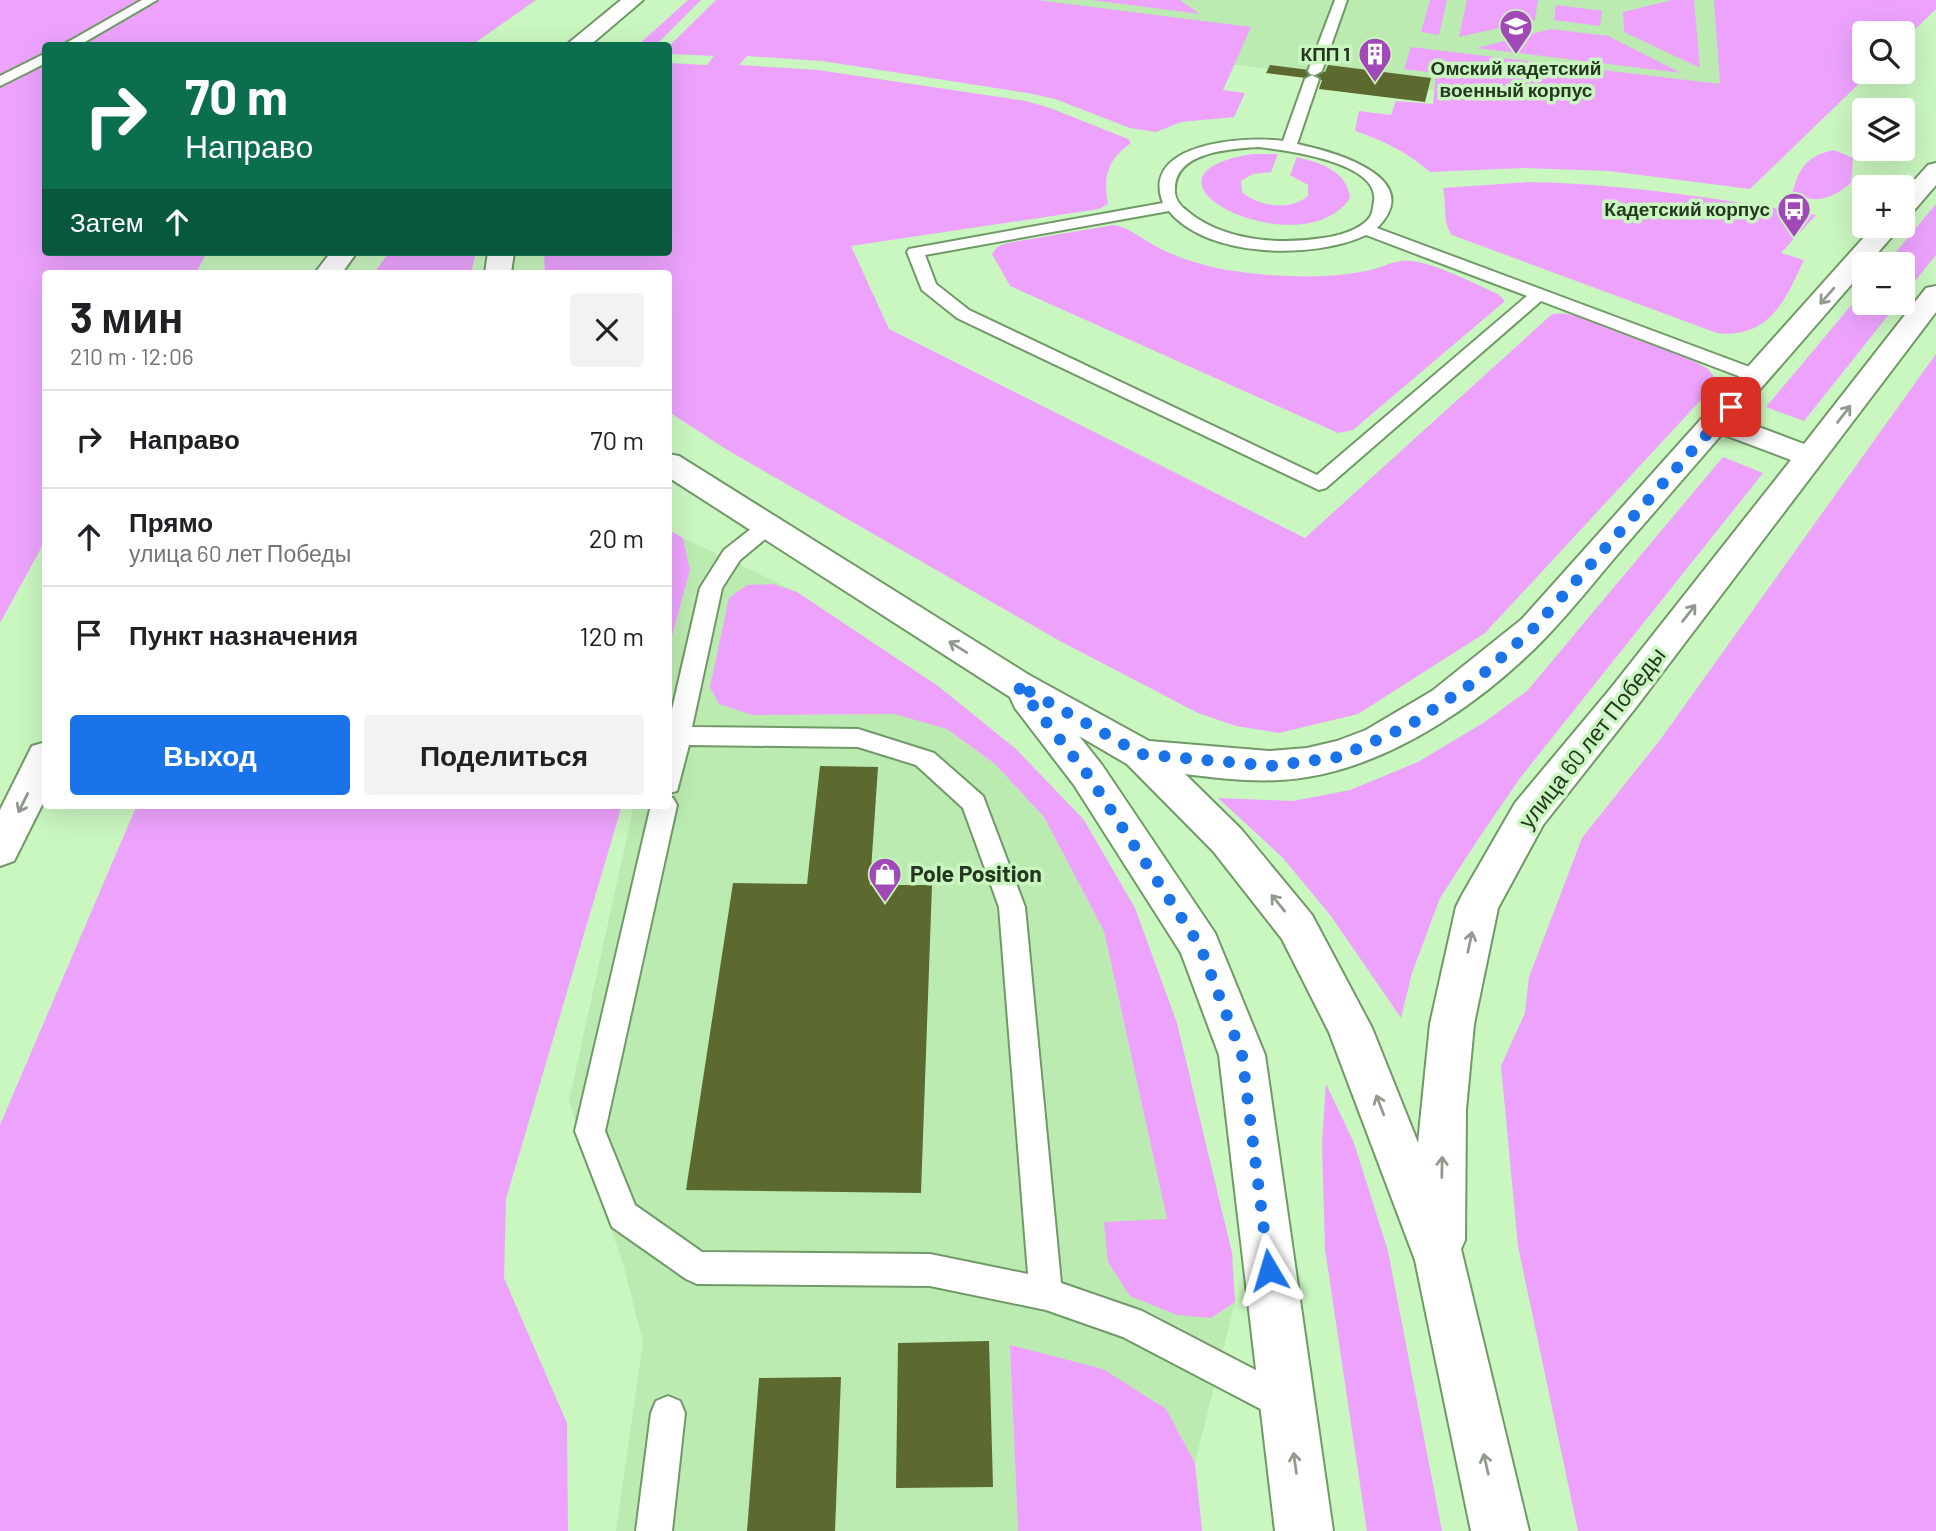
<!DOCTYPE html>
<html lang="ru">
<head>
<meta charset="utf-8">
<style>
  body { margin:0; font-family:Barlow,sans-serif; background:#f2f2f2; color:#202124; height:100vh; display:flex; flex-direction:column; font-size:26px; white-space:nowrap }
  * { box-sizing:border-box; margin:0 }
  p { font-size:23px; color:#757577 }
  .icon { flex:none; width:38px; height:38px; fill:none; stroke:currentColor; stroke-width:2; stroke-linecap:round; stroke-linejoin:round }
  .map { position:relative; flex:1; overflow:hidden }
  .panel { position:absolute; left:42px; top:270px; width:630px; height:539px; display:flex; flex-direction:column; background:#fff; border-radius:7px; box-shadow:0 7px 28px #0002 }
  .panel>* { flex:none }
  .banner { position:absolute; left:42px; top:42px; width:630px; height:214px; border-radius:7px; box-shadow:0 7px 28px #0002; background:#0b6e4f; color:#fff; overflow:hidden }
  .controls { position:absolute; left:1852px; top:21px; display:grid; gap:14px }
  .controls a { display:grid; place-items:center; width:63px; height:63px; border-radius:7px; background:#fff; box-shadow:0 7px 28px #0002; font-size:35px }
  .pin { position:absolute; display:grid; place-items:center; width:60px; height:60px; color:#fff; margin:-30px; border-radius:14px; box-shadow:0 4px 10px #0006 }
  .me { position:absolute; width:77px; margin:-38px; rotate:353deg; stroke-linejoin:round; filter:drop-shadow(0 0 5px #0008) }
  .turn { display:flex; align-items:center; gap:24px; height:147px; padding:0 28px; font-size:32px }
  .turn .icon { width:91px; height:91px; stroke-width:2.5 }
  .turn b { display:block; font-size:49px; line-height:60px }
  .then { display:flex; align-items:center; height:66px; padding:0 28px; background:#0003; gap:14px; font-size:26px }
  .round { display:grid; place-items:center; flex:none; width:74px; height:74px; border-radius:7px; background:#f2f2f2 }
  .overview { display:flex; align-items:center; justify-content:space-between; height:119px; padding:0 28px }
  h1 { font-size:42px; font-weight:700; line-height:52px }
  .action { display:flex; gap:14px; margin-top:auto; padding:14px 28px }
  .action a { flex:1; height:80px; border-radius:7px; background:#1a73e8; color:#fff; font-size:28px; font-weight:700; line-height:80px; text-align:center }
  .action a+a { background:#f2f2f2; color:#202124 }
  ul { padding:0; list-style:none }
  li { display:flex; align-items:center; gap:21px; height:98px; padding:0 28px; border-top:2px solid #e0e0e0 }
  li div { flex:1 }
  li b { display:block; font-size:26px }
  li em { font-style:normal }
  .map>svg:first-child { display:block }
  .built { fill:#bbebb0 }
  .green { fill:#eda3fe }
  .building { fill:#5d6a2f }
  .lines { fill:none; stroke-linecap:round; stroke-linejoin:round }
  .lane-casing { stroke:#719968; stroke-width:4 }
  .primary-casing { stroke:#719968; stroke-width:4 }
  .lane { fill:#fff; fill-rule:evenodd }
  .primary { fill:#fff; fill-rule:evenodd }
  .oneway { stroke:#929a90 }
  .route { stroke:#1a73e8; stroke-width:12; stroke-dasharray:0 21.6 }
  .labels { text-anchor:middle; stroke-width:7; stroke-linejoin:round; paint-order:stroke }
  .far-poi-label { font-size:19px; font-weight:bold; fill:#253621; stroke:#caf6c0; text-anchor:end }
  .street-label { font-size:23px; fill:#253621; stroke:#caf6c0 }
  .poi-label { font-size:23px; font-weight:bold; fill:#253621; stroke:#caf6c0; text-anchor:start }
</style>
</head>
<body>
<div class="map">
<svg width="1936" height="1531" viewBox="0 0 1936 1531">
  <rect width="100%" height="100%" fill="#caf6c0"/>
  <g class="built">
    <path d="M884,0H1936L1902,33H1864V72L1799,138L868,17Z"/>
    <path d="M683,538L797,592L773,584L752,715L894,714L947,729L995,764L1044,817L1104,931L1167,1219L1211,1318L1235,1302L1195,1463L1166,1409L1010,1345L1018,1531H616L643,1342L623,1263L596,1188L569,1101L634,805H668L669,650L690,570Z"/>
  </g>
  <g class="green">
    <path d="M0,0H536L472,45L46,46V252H207L196,273H46L45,541L0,623Z"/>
    <path d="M688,0H701L656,45H638Z"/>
    <path d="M716,0H1037L1251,27L1223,90L1245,93L1234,117L1181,122L1156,132L1130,128L1055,99L1028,93L822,61L747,56L739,65L818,70L1026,101L1050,108L1128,139L1131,143C1107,160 1103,177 1108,204L1099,209L851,246L889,329L1305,538L1551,315C1576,305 1665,349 1694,361L1708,369L1715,378L1711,389L1485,633L1358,714L1279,733L1236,726L1198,713L1058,640L729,451L669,412L668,273H545L544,252H668L669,63L707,65L714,56L670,54L669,46Z"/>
    <path d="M1092,0H1180L1200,14L1091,0Z"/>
    <path d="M1430,0H1447L1439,35L1421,32Z"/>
    <path d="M1467,0H1538L1535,20L1459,37Z"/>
    <path d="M1672,0H1694L1700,68L1624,32L1623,12Z"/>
    <path d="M1714,0H1936V9L1902,42V33H1864V72H1871L1750,189L1609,171L1523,168L1430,172C1407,152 1383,140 1355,131L1359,111L1391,115L1396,101L1433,104L1436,73L1404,69L1411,47L1720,84Z"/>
    <path d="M1556,5L1602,11L1600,26L1554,20Z"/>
    <path d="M1551,29L1608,36L1681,73L1477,48Z"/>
    <path d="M1834,150L1853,158L1851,183C1831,199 1818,204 1792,194C1799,167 1807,156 1834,150Z"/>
    <path d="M1252,154H1278L1271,172L1253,174L1241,181L1242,192C1259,207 1290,211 1308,196V185L1290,175L1297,157C1321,163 1347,171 1350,198C1302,270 1112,177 1252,154Z"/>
    <path d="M1529,182C1626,184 1721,199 1816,215L1781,253L1804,260C1785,301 1769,339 1717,333L1452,235C1442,222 1447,204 1443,188Z"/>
    <path d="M1936,204V255L1902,297V264H1886Z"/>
    <path d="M1114,225C1129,228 1135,234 1147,241C1170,256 1201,265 1227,270C1273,277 1321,280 1366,271C1378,269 1390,262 1402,261C1427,258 1474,284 1498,294L1505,301L1353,430L1338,433L1010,286L992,254L997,247L1007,243Z"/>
    <path d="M389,252H476L471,273H374Z"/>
    <path d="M1864,290V303H1898L1804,421L1766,407Z"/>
    <path d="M1936,354V1531H1578L1518,1246L1501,1066L1525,1013L1529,977L1582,838L1660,740Z"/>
    <path d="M1723,457L1763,473L1520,778L1479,838L1440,898L1412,973L1401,1018L1331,916L1283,858L1218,798L1293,801L1350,790L1418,762L1483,723L1527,691Z"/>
    <path d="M669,530L683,538L690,570L669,648Z"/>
    <path d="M773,584L797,592L938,686L1016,749L1084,820L1135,908L1177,1023L1232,1253L1235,1302L1211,1318L1177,1315L1130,1296L1108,1262L1104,1222L1167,1219L1104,931L1044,817L995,764L947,729L894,714L752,715L719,704L710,687L729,598L747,585Z"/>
    <path d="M137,805H622L506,1199L504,1278L567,1423L568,1531H0V1125Z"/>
    <path d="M1326,1084L1354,1143L1388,1251L1442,1531H1367L1325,1249L1322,1143Z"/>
    <path d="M1010,1345L1103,1369L1166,1409L1195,1463L1202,1531H1018Z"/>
  </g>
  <g class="building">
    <path d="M1270,65L1325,72L1328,65L1431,78L1425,102L1319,89L1322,80L1266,73Z"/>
    <path d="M820,766L878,767L870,885H932L921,1193L686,1190L733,883L807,884Z"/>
    <path d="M989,1341L993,1487L896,1488L898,1343Z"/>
    <path d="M841,1377L835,1531H747L759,1378Z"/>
  </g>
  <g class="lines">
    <defs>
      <g id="lane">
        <path d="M142,0H157L78,46H61Z"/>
        <path d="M1335,0H1347L1322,71L1315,75L1310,74L1308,71Z"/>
        <path d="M46,53V63L0,86V76Z"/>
        <path d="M1312,75L1319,79L1297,144C1331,151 1428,177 1377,228L1763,372L1765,376L1763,380H1749L1541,301L1326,488L1319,490L957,318L922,290L907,252L909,249L1163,203C1139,142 1247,136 1283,141L1305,79ZM1258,147C1285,150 1380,162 1374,201C1373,206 1373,212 1370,217C1361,230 1338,236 1323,238C1278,245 1222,241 1186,210C1179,205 1174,197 1175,188C1176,151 1232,149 1258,147ZM1169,211C1208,259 1316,259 1366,235L1527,296L1317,475L969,310L936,284L925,255Z"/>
        <path d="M768,519L775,521L778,526L775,531L740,560L722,588L692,727L858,729L934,753L983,796L1025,907L1061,1283L1142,1311L1298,1392L1303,1404L1298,1416L1286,1421L1274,1416L1123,1337L1046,1310L930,1286L697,1284L686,1279L612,1227L575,1131L651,805H668V797L673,798L677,805L605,1131L635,1205L702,1252L930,1254L1028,1274L999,907L963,808L916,765L858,747L689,745L677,791L668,793V727L700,588L724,550L761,521Z"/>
        <path d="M668,1396L680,1401L685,1413L672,1531H636L651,1413L656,1401Z"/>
      </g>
      <g id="primary">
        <path d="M621,0H643L589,46H565Z"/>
        <path d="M1936,163V185L1911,214L1902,216V194L1928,165Z"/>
        <path d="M1874,226H1901L1868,264H1864V270L1735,418L1804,444L1926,288L1936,286V312L1637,706L1543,825L1498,908L1474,1024L1466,1110L1465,1240L1461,1249L1529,1531H1471L1415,1260L1329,1032L1282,939L1213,851L1127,764L1079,736L1102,765L1215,933L1265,1055L1333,1531H1275L1219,1055L1181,953L1074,785L1015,708L1010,697L668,477V454L679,456L1029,675L1149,741L1269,751L1307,748L1337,741L1366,730L1432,691L1522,619ZM1722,434L1791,460L1611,688L1515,803L1462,895L1456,907L1430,1024L1418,1143L1372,1028L1312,915L1241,829L1185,774C1225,779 1267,784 1307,777C1396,763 1487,699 1547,636C1572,610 1594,582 1617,555C1652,515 1687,474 1722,434Z"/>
        <path d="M331,252H357L342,273H315Z"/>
        <path d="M488,252H514L511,273H485Z"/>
        <path d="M46,742V797L14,861L0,866V810L32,746Z"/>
      </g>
    </defs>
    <use href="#lane" class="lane-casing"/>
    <use href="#primary" class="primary-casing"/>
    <use href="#lane" class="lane"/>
    <use href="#primary" class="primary"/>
  </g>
  <defs><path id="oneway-shaft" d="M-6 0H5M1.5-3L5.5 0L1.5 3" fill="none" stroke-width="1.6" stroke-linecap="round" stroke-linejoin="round" transform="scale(1.75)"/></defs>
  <g class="oneway">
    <use href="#oneway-shaft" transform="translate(1827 296) rotate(131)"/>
    <use href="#oneway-shaft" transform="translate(1844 414) rotate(-52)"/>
    <use href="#oneway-shaft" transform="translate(1689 613) rotate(-52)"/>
    <use href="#oneway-shaft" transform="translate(958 647) rotate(-148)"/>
    <use href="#oneway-shaft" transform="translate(23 803) rotate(116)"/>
    <use href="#oneway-shaft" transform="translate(1278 903) rotate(-129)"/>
    <use href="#oneway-shaft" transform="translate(1470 942) rotate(-78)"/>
    <use href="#oneway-shaft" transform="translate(1380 1105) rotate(-111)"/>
    <use href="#oneway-shaft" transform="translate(1442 1167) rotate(-89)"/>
    <use href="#oneway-shaft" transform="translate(1295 1463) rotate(-98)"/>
    <use href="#oneway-shaft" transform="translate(1486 1464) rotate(-103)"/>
  </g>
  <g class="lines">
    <path class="route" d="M1269,1270L1242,1055L1200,946L1088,775L1016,684L1141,754L1271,766L1339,757L1410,725L1474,682L1534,628L1731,407"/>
  </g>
  <defs>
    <symbol id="school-pin" viewBox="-11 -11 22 30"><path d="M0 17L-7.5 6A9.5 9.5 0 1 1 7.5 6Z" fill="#a149b6" stroke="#caf6c0"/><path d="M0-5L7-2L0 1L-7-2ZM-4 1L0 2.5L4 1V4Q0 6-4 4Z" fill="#fff"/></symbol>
    <symbol id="building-pin" viewBox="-11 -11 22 30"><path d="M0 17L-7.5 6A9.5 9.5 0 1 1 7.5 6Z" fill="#a149b6" stroke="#caf6c0"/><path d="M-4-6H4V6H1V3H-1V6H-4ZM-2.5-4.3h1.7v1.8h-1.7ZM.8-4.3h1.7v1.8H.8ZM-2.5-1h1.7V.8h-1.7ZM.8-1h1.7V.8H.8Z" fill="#fff"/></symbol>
    <symbol id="bus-pin" viewBox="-11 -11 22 30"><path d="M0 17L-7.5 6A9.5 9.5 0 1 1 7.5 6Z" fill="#a149b6" stroke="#caf6c0"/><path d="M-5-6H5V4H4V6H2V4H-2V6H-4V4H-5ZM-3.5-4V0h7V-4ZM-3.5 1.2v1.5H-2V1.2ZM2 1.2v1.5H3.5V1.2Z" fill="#fff"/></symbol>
    <symbol id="shop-pin" viewBox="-11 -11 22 30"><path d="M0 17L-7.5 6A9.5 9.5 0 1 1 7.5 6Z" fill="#a149b6" stroke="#caf6c0"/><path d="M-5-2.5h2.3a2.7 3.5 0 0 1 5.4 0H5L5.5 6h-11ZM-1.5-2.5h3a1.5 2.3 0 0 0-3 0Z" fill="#fff"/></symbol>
  </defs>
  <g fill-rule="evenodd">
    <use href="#school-pin" x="1497" y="7" width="38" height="52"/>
    <use href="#building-pin" x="1356" y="35" width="38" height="52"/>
    <use href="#bus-pin" x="1775" y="190" width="38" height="52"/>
    <use href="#shop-pin" x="866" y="855" width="38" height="52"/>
  </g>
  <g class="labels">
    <g class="far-poi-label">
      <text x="1350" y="61">КПП 1</text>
      <text x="1516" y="75" text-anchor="middle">Омский кадетский<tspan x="1516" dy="22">военный корпус</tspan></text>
      <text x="1770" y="216">Кадетский корпус</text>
    </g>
    <g class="street-label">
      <text transform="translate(1592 738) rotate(-52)" y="8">улица 60 лет Победы</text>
    </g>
    <g class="poi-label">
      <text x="910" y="882">Pole Position</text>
    </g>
  </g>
</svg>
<div class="controls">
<a><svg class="icon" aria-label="search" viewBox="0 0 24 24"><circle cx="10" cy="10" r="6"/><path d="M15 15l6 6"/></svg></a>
<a><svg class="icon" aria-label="layers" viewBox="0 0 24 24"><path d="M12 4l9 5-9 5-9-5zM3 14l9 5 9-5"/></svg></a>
<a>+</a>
<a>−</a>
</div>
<div class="pin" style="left:1731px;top:407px;background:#d93025"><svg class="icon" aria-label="arrive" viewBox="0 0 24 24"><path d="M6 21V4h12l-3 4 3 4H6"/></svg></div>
<svg class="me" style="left:1269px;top:1270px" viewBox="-20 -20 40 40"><path d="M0-17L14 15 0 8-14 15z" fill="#1a73e8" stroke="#fff" stroke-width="4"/></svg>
<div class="banner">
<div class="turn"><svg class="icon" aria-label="right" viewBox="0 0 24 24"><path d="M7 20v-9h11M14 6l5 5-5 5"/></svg><div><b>70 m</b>Направо</div></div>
<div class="then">Затем<svg class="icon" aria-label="ahead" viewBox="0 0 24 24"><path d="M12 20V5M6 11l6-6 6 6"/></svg></div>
</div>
<section class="panel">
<div class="overview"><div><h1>3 мин</h1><p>210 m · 12:06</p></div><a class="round"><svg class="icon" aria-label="close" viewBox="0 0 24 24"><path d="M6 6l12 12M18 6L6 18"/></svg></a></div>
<ul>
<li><svg class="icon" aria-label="right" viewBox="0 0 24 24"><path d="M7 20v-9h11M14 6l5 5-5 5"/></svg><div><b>Направо</b></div><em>70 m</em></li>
<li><svg class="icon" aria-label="ahead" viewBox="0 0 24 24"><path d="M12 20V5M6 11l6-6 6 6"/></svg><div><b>Прямо</b><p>улица 60 лет Победы</p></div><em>20 m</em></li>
<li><svg class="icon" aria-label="arrive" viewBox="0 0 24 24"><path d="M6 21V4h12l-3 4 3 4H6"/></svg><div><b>Пункт назначения</b></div><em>120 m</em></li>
</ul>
<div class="action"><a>Выход</a><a>Поделиться</a></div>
</section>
</div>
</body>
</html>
